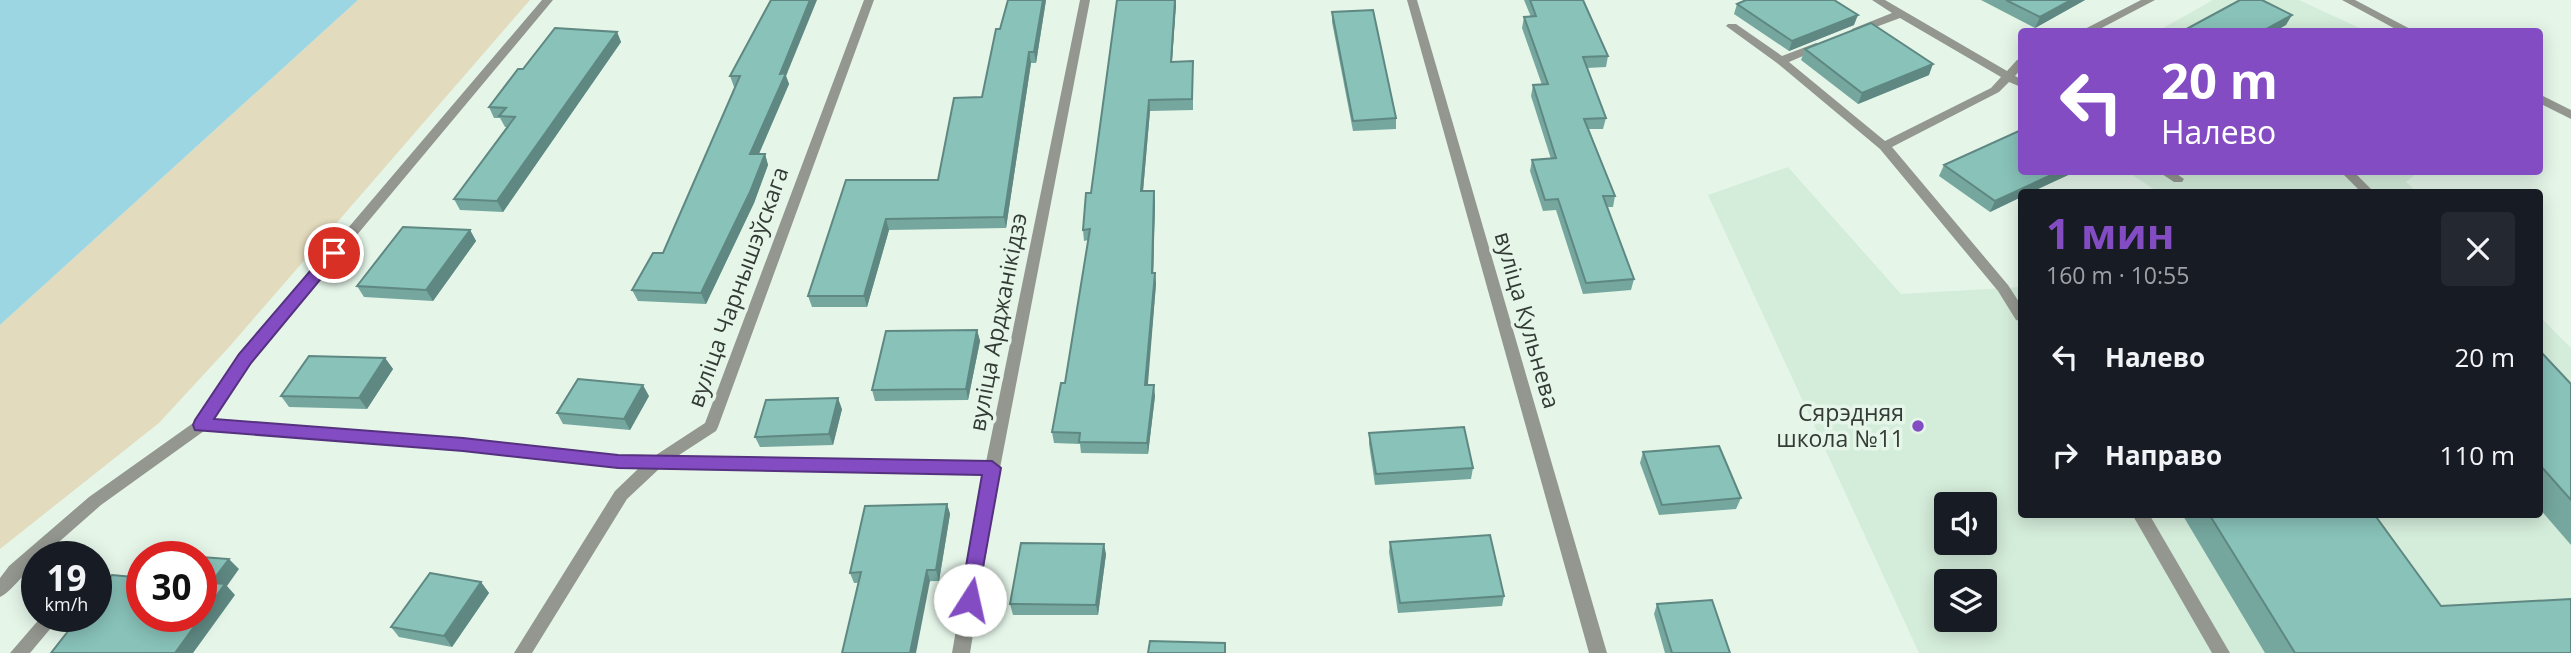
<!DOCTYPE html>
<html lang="ru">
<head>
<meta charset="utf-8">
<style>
  body { margin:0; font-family:"Open Sans",sans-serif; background:#242831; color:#f1f3f6; height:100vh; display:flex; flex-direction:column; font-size:26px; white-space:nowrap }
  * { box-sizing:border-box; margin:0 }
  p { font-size:23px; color:#9ea1a6 }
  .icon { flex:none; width:38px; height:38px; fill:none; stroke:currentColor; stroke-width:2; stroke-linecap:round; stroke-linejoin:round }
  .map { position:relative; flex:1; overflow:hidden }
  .panel { position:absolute; left:2018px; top:189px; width:525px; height:329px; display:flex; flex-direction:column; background:#171b24; border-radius:7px; box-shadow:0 4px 18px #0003 }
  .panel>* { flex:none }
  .top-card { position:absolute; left:2018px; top:28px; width:525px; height:147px; border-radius:7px; box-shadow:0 4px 18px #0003; background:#834cc3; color:#fff; overflow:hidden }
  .tools { position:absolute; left:1934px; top:492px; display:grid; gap:14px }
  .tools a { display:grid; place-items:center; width:63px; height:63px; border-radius:7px; background:#171b24; box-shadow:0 4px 18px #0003; font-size:35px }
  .speed { position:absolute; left:21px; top:541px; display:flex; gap:14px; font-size:35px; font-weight:700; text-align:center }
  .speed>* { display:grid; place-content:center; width:91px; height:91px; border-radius:50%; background:#171b24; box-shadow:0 4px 18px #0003; line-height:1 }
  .speed small { font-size:18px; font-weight:400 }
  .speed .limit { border:10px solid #d22; background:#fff; color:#111 }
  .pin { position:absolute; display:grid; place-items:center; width:60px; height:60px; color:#fff; margin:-30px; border:4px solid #fff; border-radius:50%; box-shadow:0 2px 7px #0007 }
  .me { position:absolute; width:77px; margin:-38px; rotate:10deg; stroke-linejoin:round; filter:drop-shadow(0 0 5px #0008) }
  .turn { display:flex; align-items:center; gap:24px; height:147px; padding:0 28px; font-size:32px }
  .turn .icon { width:91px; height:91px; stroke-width:2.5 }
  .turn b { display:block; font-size:49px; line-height:60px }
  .round { display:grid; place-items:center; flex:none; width:74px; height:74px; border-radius:7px; background:#242831 }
  .head { display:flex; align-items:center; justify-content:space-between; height:119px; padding:0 28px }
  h1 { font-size:42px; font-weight:700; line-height:52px; color:#834cc3 }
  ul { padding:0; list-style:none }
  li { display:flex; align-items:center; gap:21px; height:98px; padding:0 28px }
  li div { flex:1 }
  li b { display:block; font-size:26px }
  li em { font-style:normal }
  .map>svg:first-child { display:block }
  .built { fill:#d4ecda; fill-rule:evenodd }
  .green { fill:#e3dbbe }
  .water { fill:#9dd6e3 }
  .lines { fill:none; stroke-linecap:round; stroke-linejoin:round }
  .service { fill:#94978f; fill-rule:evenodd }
  .minor { fill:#94978f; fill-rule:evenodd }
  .wall { fill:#75a79f }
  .shaded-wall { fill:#5f8882 }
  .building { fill:#88c2b9; stroke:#5f8882; stroke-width:2 }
  .route { fill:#834cc3; stroke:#55317f; stroke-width:2 }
  .poi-dot { fill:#834cc3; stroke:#e5f6e9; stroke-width:2.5 }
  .labels { text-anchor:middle; stroke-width:7; stroke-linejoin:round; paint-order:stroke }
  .street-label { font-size:23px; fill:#343b36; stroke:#e5f6e9 }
  .poi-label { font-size:23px; fill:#343b36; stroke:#e5f6e9; text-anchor:end }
</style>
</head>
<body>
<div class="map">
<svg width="2571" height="653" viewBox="0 0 2571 653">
  <rect width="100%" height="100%" fill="#e5f6e9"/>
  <g class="built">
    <path d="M2213,0H2299L2366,31L2156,32Z"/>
    <path d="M1788,167L1901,294L2021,287V514H2539V316L2571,348V653H1919L1708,195ZM1946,504H1984V542H1946ZM1946,581H1984V620H1946Z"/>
    <path d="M2128,172H2418L2406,182L2417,192H2158Z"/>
  </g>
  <path class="green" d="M358,0H530L230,346L159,423L0,549V325Z"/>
  <path class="water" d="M0,0H358L0,325Z"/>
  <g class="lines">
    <g class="service">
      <path d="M1872,0H1885L2007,71L2017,60L2021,59V69L2015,76L2021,79V87L2009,82L1999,92L1892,147L2008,285L2021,305V321L2016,320L1998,291L1880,149L1777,63L1726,26L1728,24H1736L1782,56L1816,43H1824V47L1789,62L1885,141L1991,88L2001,77L1900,18L1860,33H1852V29L1892,13Z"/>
      <path d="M2141,0H2155L2094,32H2079Z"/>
      <path d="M2159,172H2174L2184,179L2182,182H2174Z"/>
      <path d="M2341,172H2354L2374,192H2361Z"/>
      <path d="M2132,514H2149L2230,653H2212Z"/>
      <path d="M42,616H61L30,653H10Z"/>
    </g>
    <g class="minor">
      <path d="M542,0H553L250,363L212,420L463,439L618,456L653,457L705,423L864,0H874L718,427L716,431L676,457L986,462L1080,0H1090L1000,468L970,653H952L983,474L659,469L627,499L532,653H514L615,491L639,468H618L463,451L204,431L101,505L43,556H37V562C27,570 10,593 0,597V578L9,566L89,497L196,421L240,355Z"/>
      <path d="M1407,0H1417L1607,653H1589Z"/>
      <path d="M2342,0H2355L2416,32H2401Z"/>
      <path d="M2539,94L2571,110V119L2539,103Z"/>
    </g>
  </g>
  <g class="wall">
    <path d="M1008,0H1046L1036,63H1031L1006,228L889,230L867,307H812L808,296L846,180H938L982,97Z"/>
    <path d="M1117,0H1176L1172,62L1193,72V110L1150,111L1143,191H1154L1155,202L1153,273H1155L1156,284L1147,385L1155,396L1148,454L1081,453L1080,444L1054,443L1052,432L1065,383L1088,240L1084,241L1083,230L1091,193Z"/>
    <path d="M1524,0H1583L1608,56L1606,67L1587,68L1606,118L1603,129H1589L1615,196L1613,207H1607L1634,279L1631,290L1583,294L1556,210L1543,211L1530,171L1532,160L1551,159L1531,96L1533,85H1542L1522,28L1524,17H1531Z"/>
    <path d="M1981,0H2085L2035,28Z"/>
    <path d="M1737,4L1854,25L1789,51L1734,14Z"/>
    <path d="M1332,12L1396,118V129L1353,131L1332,22Z"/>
    <path d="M617,32L621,42L503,212L460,210L454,199L508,127H505L500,118H494L489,107L523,69Z"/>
    <path d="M1805,49L1929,75L1858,104L1801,60Z"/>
    <path d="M730,76H786L789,84L759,154H765L768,165L754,203L706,304L638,301L632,290L663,253L735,87H734Z"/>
    <path d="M1944,165L2074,172L1990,212L1939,176Z"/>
    <path d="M470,230L476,241L433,301L364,297L357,286Z"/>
    <path d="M977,330L980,341L968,400L875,401L872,390Z"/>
    <path d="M2539,350L2571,384V545L2539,508Z"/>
    <path d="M385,358L393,369L367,409L289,407L281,396Z"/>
    <path d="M649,396L630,430L563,424L557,413Z"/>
    <path d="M842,409L833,445L760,447L755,437Z"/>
    <path d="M1369,433L1473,468L1471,479L1375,485L1369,444Z"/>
    <path d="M1643,452L1741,498L1736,509L1659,515L1640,463Z"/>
    <path d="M947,504L950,514L939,581L854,583L850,573Z"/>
    <path d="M2182,514H2374L2441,606L2571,653H2265Z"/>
    <path d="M1390,542L1504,596L1502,606L1398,613L1389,552Z"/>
    <path d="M1106,554L1098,615H1013L1010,604Z"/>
    <path d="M481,582L489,593L452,647L399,637L391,627Z"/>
    <path d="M1657,604L1730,653H1665L1654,614Z"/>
  </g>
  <g class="shaded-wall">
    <path d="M810,0H817L786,76L789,84L754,165L750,154L780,74Z"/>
    <path d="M1043,0H1046L1036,63L1034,52Z"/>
    <path d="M1175,0L1176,6L1171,73V62Z"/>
    <path d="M2071,0H2085L2035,28L2040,17Z"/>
    <path d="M1858,15L1854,25L1789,51L1792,41Z"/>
    <path d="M2292,15L2286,25L2274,32H2261Z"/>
    <path d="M617,32L621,42L503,212L497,201Z"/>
    <path d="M1029,52L1031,63L1006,228L1004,217Z"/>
    <path d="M1933,64L1929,75L1858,104L1862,93Z"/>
    <path d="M1149,100L1150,111L1142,202L1141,191Z"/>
    <path d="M765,154L768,165L754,203L706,304L701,293Z"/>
    <path d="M2058,172H2075L2031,192H2021V197L1990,212L1995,201Z"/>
    <path d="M1154,191L1155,202L1153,284L1152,273Z"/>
    <path d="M886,219L889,230L867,307L864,296Z"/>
    <path d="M470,230L476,241L433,301L426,290Z"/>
    <path d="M1155,273L1156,284L1147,396L1145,385Z"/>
    <path d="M977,330L980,341L968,400L966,389Z"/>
    <path d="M385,358L393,369L367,409L359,398Z"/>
    <path d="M643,385L649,396L630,430L624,419Z"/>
    <path d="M1154,385L1155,396L1148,454L1147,443Z"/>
    <path d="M838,398L842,409L833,445L829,434Z"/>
    <path d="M947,504L950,514L939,581L936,570Z"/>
    <path d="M1104,544L1106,554L1098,615L1096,605Z"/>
    <path d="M229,559L239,569L227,586L235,595L193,653H175L211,583Z"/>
    <path d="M927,570L930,581L916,653H910Z"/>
    <path d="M481,582L489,593L452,647L444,636Z"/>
  </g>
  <g class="building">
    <path d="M771,0H810L780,74L786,73L750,154H765L750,192L701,293L632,290L653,253H663L740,76H730Z"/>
    <path d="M1008,0H1043L1034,52H1029L1004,217L886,219L864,296H808L846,180H938L954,98L982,97L996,29H1000Z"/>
    <path d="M1117,0H1175L1171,62L1193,61L1192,99L1149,100L1141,191H1154L1152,273H1155L1145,385H1154L1147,443L1079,442L1080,433L1052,432L1061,383H1065L1090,229L1083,230L1086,193H1091Z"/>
    <path d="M1530,0H1583L1608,56L1583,57L1606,118L1584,119L1615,196H1603L1634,279L1586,283L1558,199L1545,200L1532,160L1556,158L1533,85L1548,84L1524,17L1536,16Z"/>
    <path d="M1746,0H1834L1858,15L1792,41L1737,4Z"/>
    <path d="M2006,0H2071L2040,17Z"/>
    <path d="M2240,0H2262L2292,15L2261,32H2181Z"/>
    <path d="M1373,10L1396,118L1353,121L1332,12Z"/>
    <path d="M1871,23L1933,64L1862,93L1805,49Z"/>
    <path d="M555,28L617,32L497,201L454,199L515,117L499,116L506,108L489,107L518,69H523Z"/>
    <path d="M2021,130V172H2058L1995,201L1944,165Z"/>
    <path d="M403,227L470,230L426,290L357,286Z"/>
    <path d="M977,330L966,389L872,390L886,331Z"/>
    <path d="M2539,350L2571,384V500L2539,464Z"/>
    <path d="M309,356L385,358L359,398L281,396Z"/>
    <path d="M578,379L643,385L624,419L557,413Z"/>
    <path d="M838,398L829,434L755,437L766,400Z"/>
    <path d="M1464,427L1473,468L1376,474L1369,433Z"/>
    <path d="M1719,446L1741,498L1662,505L1643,452Z"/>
    <path d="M947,504L936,570H927L910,653H842L861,572L850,573L865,506Z"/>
    <path d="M2209,514H2374L2441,606L2571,599V653H2295Z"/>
    <path d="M1490,535L1504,596L1400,603L1390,542Z"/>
    <path d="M1021,543L1104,544L1096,605L1010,604Z"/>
    <path d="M152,553L200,556H150Z"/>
    <path d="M201,557L229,559L211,583L225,584L175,653H51L80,616H96V596L112,575L134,577L142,567V616H201Z"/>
    <path d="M430,573L481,582L444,636L391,627Z"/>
    <path d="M1712,600L1730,653H1672L1657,604Z"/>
    <path d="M1150,641L1225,643V653H1148Z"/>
  </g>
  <path class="route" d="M334,248L342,253L339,257L251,363L214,419L463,438L618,455L992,461L1001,468L976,606H963L960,600L982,475L618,468L463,451L195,430L193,425L195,420L239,354L329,249Z"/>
  <circle class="poi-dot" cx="1918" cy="426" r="7"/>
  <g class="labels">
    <g class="street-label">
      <text transform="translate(738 287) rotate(-70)" y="8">вуліца Чарнышэўскага</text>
      <text transform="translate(1527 320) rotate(74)" y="8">вуліца Кульнева</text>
      <text transform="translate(998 322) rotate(-79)" y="8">вуліца Арджанікідзэ</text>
    </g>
    <g class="poi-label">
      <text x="1904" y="421">Сярэдняя<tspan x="1904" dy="26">школа №11</tspan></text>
    </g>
  </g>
</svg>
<div class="tools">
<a><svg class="icon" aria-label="sound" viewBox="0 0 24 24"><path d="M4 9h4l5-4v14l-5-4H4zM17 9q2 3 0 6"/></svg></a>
<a><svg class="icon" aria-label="layers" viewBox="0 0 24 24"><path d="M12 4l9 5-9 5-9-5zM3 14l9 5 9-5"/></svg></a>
</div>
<div class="speed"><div>19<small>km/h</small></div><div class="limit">30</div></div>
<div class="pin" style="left:334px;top:253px;background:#d93025"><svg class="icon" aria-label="arrive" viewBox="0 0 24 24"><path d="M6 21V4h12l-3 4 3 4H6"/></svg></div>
<svg class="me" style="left:970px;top:600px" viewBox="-20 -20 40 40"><circle r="19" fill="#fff"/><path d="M0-13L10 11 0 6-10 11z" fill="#834cc3"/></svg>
<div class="top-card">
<div class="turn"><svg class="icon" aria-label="left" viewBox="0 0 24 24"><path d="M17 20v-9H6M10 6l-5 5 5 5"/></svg><div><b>20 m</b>Налево</div></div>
</div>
<section class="panel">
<div class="head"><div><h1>1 мин</h1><p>160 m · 10:55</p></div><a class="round"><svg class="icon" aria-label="close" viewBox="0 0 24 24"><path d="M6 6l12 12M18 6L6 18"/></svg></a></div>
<ul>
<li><svg class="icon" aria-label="left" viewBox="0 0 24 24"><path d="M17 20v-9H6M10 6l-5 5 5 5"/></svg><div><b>Налево</b></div><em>20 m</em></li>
<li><svg class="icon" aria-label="right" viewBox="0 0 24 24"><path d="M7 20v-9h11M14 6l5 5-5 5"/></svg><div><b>Направо</b></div><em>110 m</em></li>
</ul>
</section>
</div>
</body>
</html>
